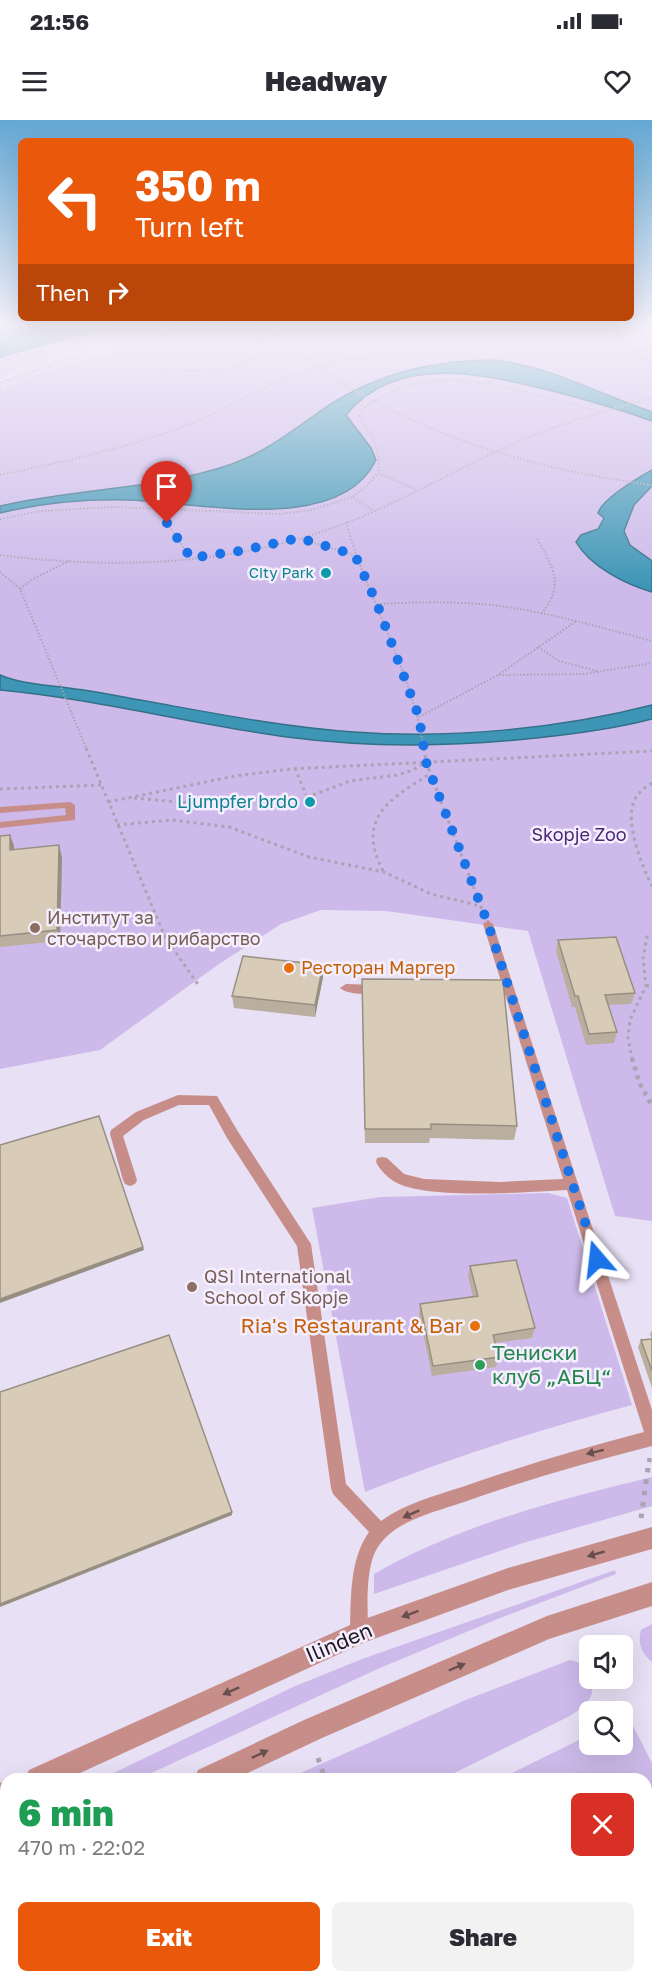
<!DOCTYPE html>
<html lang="en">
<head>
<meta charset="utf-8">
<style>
  body { margin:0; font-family:"Golos Text",sans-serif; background:#f2f2f3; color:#2b2b33; height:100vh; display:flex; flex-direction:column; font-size:22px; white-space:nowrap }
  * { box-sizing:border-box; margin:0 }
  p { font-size:20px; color:#7c7c81 }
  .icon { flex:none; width:33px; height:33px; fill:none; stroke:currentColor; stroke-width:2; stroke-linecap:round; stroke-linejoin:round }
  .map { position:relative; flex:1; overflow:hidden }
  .side { position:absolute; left:0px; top:1653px; width:652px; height:210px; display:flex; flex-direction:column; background:#fff; border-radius:18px 18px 0 0; box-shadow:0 6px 24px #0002 }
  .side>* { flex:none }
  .banner { position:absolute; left:18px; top:18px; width:616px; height:183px; border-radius:9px; box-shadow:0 6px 24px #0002; background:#ea580c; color:#fff; overflow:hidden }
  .controls { position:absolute; left:579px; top:1515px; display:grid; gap:12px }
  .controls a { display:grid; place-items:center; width:54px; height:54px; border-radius:9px; background:#fff; box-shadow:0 6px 24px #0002; font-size:30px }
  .pin { position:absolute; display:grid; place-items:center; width:51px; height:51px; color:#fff; margin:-62px -26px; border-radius:50% 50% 50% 0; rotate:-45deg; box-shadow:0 0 6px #0007 }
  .pin .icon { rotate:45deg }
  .me { position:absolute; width:66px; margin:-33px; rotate:343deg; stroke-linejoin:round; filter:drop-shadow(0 0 4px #0008) }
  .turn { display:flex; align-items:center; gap:21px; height:126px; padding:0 18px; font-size:27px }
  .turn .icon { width:78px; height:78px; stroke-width:2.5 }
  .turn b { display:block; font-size:42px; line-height:51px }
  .then { display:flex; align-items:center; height:57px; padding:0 18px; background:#0003; gap:12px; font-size:22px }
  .round { display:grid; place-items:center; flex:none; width:63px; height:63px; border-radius:9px; background:#f2f2f3 }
  .summary { display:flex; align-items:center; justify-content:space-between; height:102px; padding:0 18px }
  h1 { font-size:36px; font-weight:800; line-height:45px; color:#1e9e55 }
  .button { display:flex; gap:12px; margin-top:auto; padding:12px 18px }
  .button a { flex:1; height:69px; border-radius:9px; background:#ea580c; color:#fff; font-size:24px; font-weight:800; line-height:69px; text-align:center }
  .button a+a { background:#f2f2f3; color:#2b2b33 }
  .status { display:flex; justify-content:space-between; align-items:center; height:42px; padding:0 30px; background:#fff; direction:ltr }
  .status svg { height:16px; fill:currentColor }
  header { display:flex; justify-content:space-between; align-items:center; height:78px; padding:0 18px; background:#fff; font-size:27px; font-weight:800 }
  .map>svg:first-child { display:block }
  .green { fill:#cdbaea }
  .water { fill:#3e96b6; stroke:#347089; stroke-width:1.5 }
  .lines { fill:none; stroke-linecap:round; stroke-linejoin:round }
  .path-far3 { stroke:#a9a3b3; stroke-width:2; stroke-dasharray:1.5 2; stroke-linecap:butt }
  .path-far2 { stroke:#a9a3b3; stroke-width:3; stroke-dasharray:3 4; stroke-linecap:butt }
  .path-far1 { stroke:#a9a3b3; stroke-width:4.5; stroke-dasharray:4 5; stroke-linecap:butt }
  .path { stroke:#a9a3b3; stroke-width:5; stroke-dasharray:4.5 7; stroke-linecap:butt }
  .service { fill:#c78e89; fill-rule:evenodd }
  .tertiary { fill:#c78e89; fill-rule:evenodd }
  .wall { fill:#baaf9f }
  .shaded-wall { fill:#978f82 }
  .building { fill:#d8ccb9; stroke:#978f82; stroke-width:1.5 }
  .oneway { fill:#694e4f }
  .route { stroke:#1a73e8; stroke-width:10; stroke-dasharray:0 18 }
  .culture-dot { fill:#0f9aa8; stroke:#f5eeff; stroke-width:2 }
  .education-dot { fill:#8d6e63; stroke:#f5eeff; stroke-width:2 }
  .food-dot { fill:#e8710a; stroke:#f5eeff; stroke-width:2 }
  .leisure-dot { fill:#2e9e5b; stroke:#f5eeff; stroke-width:2 }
  .labels { text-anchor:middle; stroke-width:5; stroke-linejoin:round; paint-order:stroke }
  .far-culture-label { font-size:15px; fill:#0d838f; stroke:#f5eeff; text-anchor:end }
  .culture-label { font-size:18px; fill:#0d838f; stroke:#f5eeff; text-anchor:end }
  .park-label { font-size:18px; fill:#4b2672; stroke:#f5eeff }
  .education-label { font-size:18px; fill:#785e54; stroke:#f5eeff; text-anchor:start }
  .food-label { font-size:18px; fill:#c56008; stroke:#f5eeff; text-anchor:start }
  .near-food-label { font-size:21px; fill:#c56008; stroke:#f5eeff; text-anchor:end }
  .near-leisure-label { font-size:21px; fill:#27864d; stroke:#f5eeff; text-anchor:start }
  .near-street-label { font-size:21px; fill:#1c1920; stroke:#f5eeff }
</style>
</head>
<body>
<div class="status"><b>21:56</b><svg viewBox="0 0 49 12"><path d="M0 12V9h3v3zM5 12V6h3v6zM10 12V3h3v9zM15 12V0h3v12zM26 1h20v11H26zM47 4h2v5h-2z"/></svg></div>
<header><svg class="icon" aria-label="menu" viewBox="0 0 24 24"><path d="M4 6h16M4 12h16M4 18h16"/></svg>Headway<svg class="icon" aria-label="heart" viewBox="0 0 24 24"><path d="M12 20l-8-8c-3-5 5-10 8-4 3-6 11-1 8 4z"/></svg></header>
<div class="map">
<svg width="652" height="1863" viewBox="0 0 652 1863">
  <rect width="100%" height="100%" fill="#e8e0f5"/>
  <g class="green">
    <path d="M115,205H184L98,224L0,256V237Z"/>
    <path d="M199,205H219L101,231L0,266V261C65,236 131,219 199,205Z"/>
    <path d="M233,205L652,206V1101L615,1096L528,811L386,791L321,790L281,804L219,844L100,930L0,949V269C76,239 153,219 233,205Z"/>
    <path d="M548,1073L567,1078L632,1285C541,1309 453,1337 365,1372L312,1088L380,1077Z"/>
    <path d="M652,1357V1386L523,1423L374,1474V1454C459,1405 557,1380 652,1357Z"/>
    <path d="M615,1450L616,1454L495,1500L380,1548L138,1659H101L293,1567L362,1539Z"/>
    <path d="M652,1504V1542C642,1534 637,1523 641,1510Z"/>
    <path d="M570,1540L582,1543C599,1570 595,1581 568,1597L442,1659H287L468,1579Z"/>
    <path d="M628,1596L652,1643V1858L646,1846V1659H500L589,1615L590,1624H622L623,1599Z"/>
    <path d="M6,1801V1857H41L29,1863H0V1806Z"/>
    <path d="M101,1857H235L223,1863H89Z"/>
    <path d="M273,1857H361L363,1863H262Z"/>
  </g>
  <g class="water">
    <path d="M0,205H115L0,237Z"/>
    <path d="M493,240C550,246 599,274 652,292V301C621,290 591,281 560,273C492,256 399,230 346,295L371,328L376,340C339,417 195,381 127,380C84,379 42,383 0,393V386C77,368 157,370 232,344C270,330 297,307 329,285C379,253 434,240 493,240Z"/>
    <path d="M652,350V366L634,385L624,411L630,425L652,441V472C625,464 591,447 576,422L581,415L598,409L604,398L598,393C603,378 638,358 652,350Z"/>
    <path d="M0,555C24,565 50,565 76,569C93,571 111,575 129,578C203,591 279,607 354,612C450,619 559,609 652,585V599C614,609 575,614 536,618C452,627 370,628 287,617C191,604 97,579 0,570Z"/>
  </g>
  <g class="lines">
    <g class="path-far3">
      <path d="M261,205C382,303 499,344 652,365"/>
      <path d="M638,205L652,207"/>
      <path d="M625,231L652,232"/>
      <path d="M156,249C193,248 220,260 255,237L257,231L255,221L273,216"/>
      <path d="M0,258L106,224L193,205"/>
      <path d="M0,267L119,228L225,205"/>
      <path d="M0,355C68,341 138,326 202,299C235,285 266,263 301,253C372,230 447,226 522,226C566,226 610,227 652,242"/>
      <path d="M415,369L378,353C383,331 370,314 359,296C365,285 372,282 383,276C448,240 531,275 598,291"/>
      <path d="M157,389L191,438"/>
      <path d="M372,390L352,377L366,367L378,353"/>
      <path d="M0,399L41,391L113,387L280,394L312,390L352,377"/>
      <path d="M346,402C367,479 412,550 424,630"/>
      <path d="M301,419L354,435"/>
      <path d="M537,419C553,447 565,465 542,493"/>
      <path d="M0,435C108,449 219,446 324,411C387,390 445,355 506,327C553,306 602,291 652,278"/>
      <path d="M0,452L20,469L87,630"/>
      <path d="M20,469L33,459L69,441"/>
      <path d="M377,484C418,482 459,481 500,486C552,493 602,508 652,521"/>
      <path d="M538,527L559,541L597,551"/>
      <path d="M499,555L584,554L652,543"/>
      <path d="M419,597L498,555L575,502"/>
    </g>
    <g class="path-far2">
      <path d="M86,628L165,817L199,866"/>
      <path d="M424,628L426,642L483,792"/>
      <path d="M295,648L306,675"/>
      <path d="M652,663C644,668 636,674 633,684C626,706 642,746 652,766"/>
      <path d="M0,669L101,665"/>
      <path d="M313,675L350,661L398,655L413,650L425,642"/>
      <path d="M134,678L201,684L300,678"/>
      <path d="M108,682L235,656L290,649L652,631"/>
      <path d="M117,705L172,700L229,707L309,737L384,752L431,774L481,786"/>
      <path d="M383,751C356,699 388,680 430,654"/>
      <path d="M646,866L652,865"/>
      <path d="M632,940L628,917L630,900L646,866L643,838L647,817H652"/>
    </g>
    <g class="path-far1">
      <path d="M632,938L639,962L652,986"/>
      <path d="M649,1342L650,1337"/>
    </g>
    <g class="path">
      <path d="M641,1398L649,1341"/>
      <path d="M318,1638L325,1659"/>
      <path d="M646,1721L652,1732"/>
      <path d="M352,1857L354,1863"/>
      <path d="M241,1863L252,1857"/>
    </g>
    <g class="service">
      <path d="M70,682L75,685V700L0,708V702L66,695L65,688L0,693V687Z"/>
      <path d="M488,800L493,804L652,1290V1326C589,1342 526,1360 464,1382C436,1392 399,1399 380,1424C364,1444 368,1489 368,1513L365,1519L359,1522L353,1519L350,1513C351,1480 349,1440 369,1412L333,1374L331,1368L297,1126L227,1018L209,985H179L144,1000L123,1016L137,1060L135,1064L130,1066L125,1064L123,1060L110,1014L111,1010L136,992L178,975L217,976L237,1010L311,1124L346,1364L381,1401C404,1384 434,1376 462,1367C522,1346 582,1328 644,1312L567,1070C529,1072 426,1080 395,1062C388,1058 379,1049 376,1042L377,1038L382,1037L387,1038L404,1054L424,1059L500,1062L563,1059L483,804Z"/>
      <path d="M346,864L376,865L382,869C375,876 347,875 340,868Z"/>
    </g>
    <g class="tertiary">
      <path d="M652,1407V1429L508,1470L363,1523L67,1659H25L29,1650L359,1501L508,1448Z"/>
      <path d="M652,1462V1486L549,1519L322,1618L235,1659H194L198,1650L304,1600L547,1496Z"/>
      <path d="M6,1661V1687L0,1689V1663Z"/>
      <path d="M6,1740V1767L0,1769V1742Z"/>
    </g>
  </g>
  <g class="wall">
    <path d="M10,715L14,726V729L62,737L60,821L0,827V716Z"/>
    <path d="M558,820L635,873L631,884L608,885L617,912L614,923L586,925L575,887H572L556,831Z"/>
    <path d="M323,845V857L315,897L234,888L232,876Z"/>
    <path d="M362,859L517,1006L514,1020L430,1018L429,1023H365L362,874Z"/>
    <path d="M470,1146L535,1208L532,1218L495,1223L499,1237L496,1247L432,1256L419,1194L420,1184L473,1177L468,1156Z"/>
    <path d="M652,1210V1268L638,1227L641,1220L652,1219L650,1214Z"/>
    <path d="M580,1857H646L652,1863H569Z"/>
  </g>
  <g class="shaded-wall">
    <path d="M10,715L14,726L13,741L10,730Z"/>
    <path d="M59,725L62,737L60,821L57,810Z"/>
    <path d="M323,845V857L315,897V885Z"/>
    <path d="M143,1127L144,1130L0,1183V1179Z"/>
    <path d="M232,1392V1395L0,1487V1484Z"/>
  </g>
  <g class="building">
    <path d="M10,715V730L59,725L57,810L0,816V716Z"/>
    <path d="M616,817L635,873L605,875L617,912L589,914L578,876H575L558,820Z"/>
    <path d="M243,836L323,845L315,885L232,876Z"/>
    <path d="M362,859L503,860L517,1006L431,1004V1009H365Z"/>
    <path d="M99,996L143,1127L0,1179V1025Z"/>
    <path d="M516,1140L535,1208L493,1215L499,1237L433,1246L420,1184L478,1176L470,1146Z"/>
    <path d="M169,1215L232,1392L0,1484V1272Z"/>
    <path d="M652,1219V1251L641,1220Z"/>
    <path d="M646,1831L652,1843V1863H576L587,1857H646Z"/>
    <path d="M362,1857H490L492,1863H364Z"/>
    <path d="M238,1859L239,1863H230Z"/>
  </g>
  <defs><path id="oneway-solid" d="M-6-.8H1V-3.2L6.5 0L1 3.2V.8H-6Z" transform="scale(1.5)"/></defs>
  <g class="oneway">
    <use href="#oneway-solid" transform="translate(595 1332) rotate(166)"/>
    <use href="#oneway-solid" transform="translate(411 1394) rotate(156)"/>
    <use href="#oneway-solid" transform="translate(596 1434) rotate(164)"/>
    <use href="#oneway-solid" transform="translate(410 1494) rotate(160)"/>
    <use href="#oneway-solid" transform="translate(457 1547) rotate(-23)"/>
    <use href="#oneway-solid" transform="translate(231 1571) rotate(156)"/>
    <use href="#oneway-solid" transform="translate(260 1634) rotate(-25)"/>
  </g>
  <linearGradient id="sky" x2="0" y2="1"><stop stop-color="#64a8d4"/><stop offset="0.44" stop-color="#f5f1fa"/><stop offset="1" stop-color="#f5f1fa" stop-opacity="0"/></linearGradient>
  <rect width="652" height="466" fill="url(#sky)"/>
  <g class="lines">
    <path class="route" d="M167,403L191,438L240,431L299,418L355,435L377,484L419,597L426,642L488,804L597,1139"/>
  </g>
  <g class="culture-dot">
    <circle cx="326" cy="453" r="6"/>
    <circle cx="310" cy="682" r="6"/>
  </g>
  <g class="education-dot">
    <circle cx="35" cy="808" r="6"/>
    <circle cx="192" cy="1167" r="6"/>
  </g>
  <g class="food-dot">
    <circle cx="289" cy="848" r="6"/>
    <circle cx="475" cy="1206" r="6"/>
  </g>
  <circle class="leisure-dot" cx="480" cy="1245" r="6"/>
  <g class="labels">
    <g class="far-culture-label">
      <text x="314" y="458">City Park</text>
    </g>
    <g class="culture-label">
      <text x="298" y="688">Ljumpfer brdo</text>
    </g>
    <g class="park-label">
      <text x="579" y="721">Skopje Zoo</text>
    </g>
    <g class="education-label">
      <text x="47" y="804">Институт за<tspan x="47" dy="21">сточарство и рибарство</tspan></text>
      <text x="204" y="1163">QSI International<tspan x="204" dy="21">School of Skopje</tspan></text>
    </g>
    <g class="food-label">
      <text x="301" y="854">Ресторан Маргер</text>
    </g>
    <g class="near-food-label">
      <text x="463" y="1213">Ria's Restaurant &amp; Bar</text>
    </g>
    <g class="near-leisure-label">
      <text x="492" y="1240">Тениски<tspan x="492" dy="24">клуб „АБЦ“</tspan></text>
    </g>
    <g class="near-street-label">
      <text transform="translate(339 1523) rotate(-23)" y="7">Ilinden</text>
    </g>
  </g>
</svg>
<div class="controls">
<a><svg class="icon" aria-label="sound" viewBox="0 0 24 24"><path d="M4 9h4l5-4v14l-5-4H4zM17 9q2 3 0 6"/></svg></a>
<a><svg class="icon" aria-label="search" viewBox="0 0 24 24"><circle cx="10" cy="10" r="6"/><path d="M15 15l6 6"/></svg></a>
</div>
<div class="pin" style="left:167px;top:403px;background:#d93025"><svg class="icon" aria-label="arrive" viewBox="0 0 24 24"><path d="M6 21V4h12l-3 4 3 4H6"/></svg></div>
<svg class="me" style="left:597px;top:1139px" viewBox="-20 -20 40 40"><path d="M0-17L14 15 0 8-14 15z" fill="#1a73e8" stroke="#fff" stroke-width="4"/></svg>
<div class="banner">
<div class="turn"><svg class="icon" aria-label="left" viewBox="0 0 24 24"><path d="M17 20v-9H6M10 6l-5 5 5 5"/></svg><div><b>350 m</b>Turn left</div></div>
<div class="then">Then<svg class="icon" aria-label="right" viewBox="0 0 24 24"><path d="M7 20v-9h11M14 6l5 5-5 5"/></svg></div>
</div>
<section class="side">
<div class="summary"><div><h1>6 min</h1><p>470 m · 22:02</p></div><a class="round" style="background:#d93025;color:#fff"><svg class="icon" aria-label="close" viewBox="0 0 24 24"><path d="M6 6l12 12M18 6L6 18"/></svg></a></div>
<div class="button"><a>Exit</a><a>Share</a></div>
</section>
</div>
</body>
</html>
